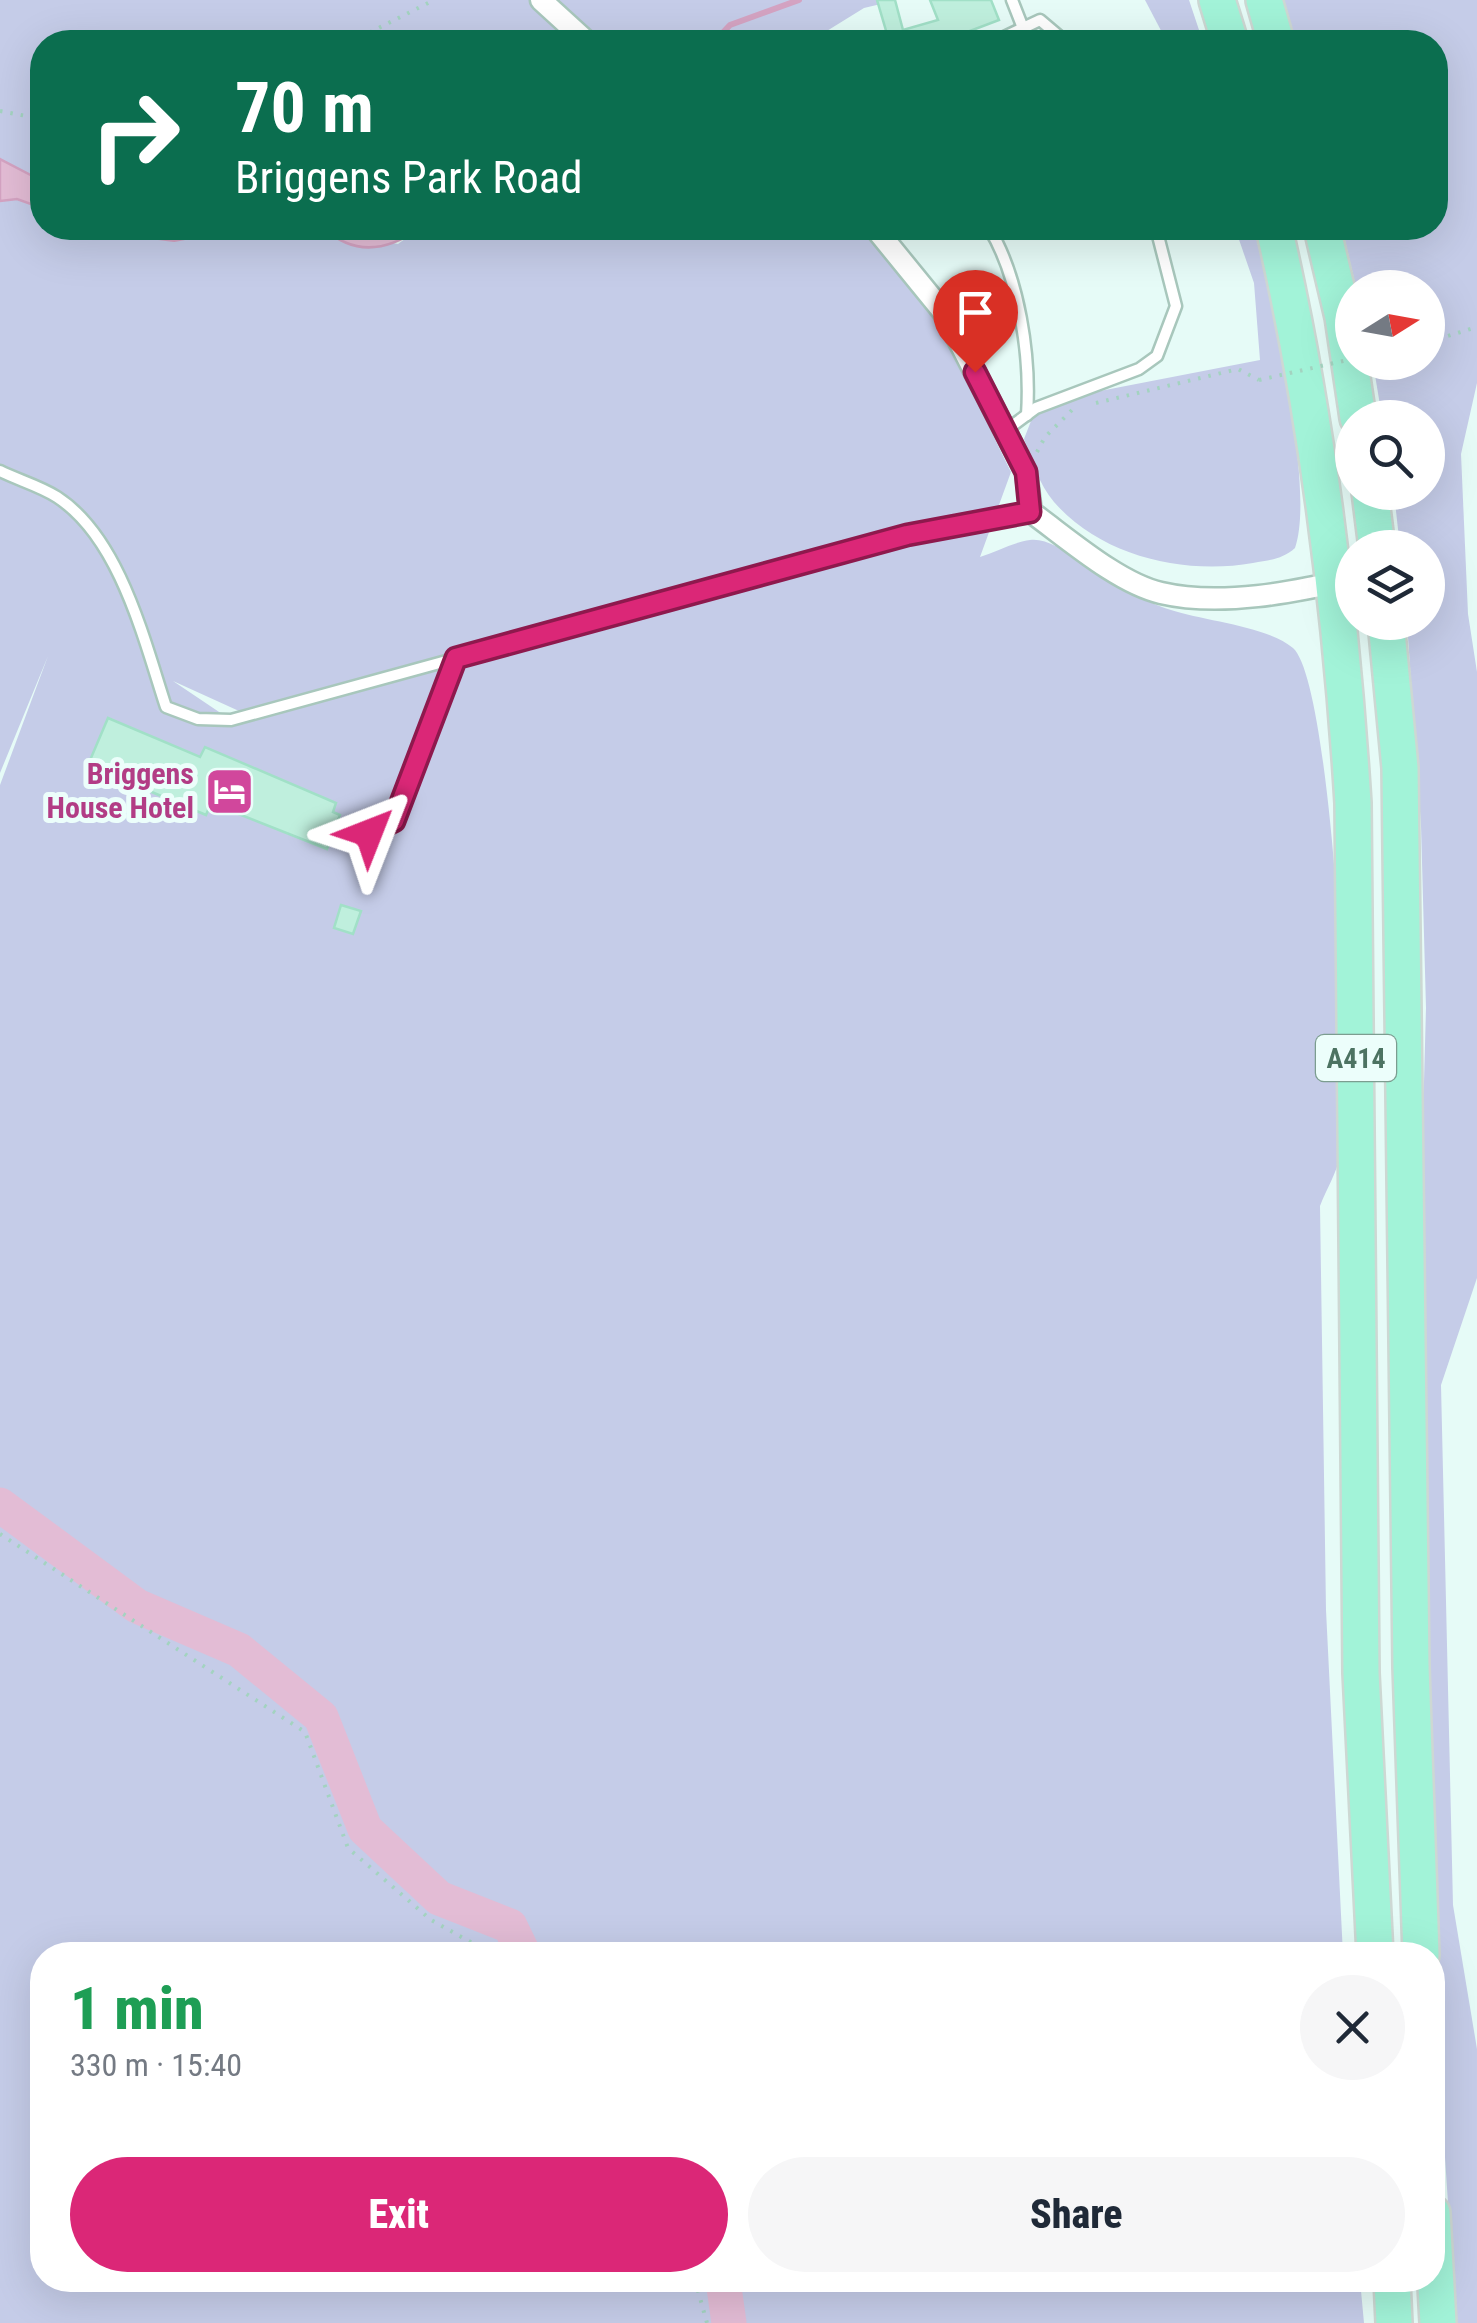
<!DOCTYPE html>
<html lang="en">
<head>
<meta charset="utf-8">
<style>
  body { margin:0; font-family:"Roboto Condensed",sans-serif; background:#f6f6f7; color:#1f2937; height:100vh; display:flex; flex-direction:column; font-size:38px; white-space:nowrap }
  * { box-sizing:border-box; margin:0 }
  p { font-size:32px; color:#747a83 }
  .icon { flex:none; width:55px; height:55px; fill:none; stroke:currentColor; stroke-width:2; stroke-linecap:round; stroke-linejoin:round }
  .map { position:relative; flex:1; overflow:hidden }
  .details { position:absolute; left:30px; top:1942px; width:1415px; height:350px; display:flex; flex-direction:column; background:#fff; border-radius:40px; box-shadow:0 10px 40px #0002 }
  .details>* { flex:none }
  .hud { position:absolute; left:30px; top:30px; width:1418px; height:210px; border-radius:40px; box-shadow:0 10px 40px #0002; background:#0b6e4f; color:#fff; overflow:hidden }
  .needle { width:65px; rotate:79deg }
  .tools { position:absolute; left:1335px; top:270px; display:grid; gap:20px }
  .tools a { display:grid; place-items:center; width:110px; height:110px; border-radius:50%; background:#fff; box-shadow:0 10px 40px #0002; font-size:50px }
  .pin { position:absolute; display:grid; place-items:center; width:85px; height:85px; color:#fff; margin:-102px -42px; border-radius:50% 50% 50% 0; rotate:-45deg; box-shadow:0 0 10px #0007 }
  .pin .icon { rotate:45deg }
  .me { position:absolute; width:110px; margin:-55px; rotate:45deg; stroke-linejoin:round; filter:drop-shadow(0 0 8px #0008) }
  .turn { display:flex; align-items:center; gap:35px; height:210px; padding:0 40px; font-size:45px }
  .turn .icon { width:130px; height:130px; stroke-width:2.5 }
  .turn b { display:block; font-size:70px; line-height:85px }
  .round { display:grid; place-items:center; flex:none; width:105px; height:105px; border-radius:52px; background:#f6f6f7 }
  .summary { display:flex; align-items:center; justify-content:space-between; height:170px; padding:0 40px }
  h1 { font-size:60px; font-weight:800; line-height:75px; color:#1e9e55 }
  .action { display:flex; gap:20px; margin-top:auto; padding:20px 40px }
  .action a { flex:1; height:115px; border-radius:60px; background:#db2777; color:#fff; font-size:40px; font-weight:800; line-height:115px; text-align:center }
  .action a+a { background:#f6f6f7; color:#1f2937 }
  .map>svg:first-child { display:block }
  .green { fill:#c5cce8; fill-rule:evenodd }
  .water { fill:#e3bcd5; stroke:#d4a3c2; stroke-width:2.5 }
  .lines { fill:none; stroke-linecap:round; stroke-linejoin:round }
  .stream { stroke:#d4a3c2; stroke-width:6 }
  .river { stroke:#e3bcd5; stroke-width:35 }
  .building { fill:#bfefdd; stroke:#a1e0c7; stroke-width:2.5 }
  .service-casing { stroke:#a8c7bc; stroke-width:15 }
  .minor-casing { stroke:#a8c7bc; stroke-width:25 }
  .trunk-casing { stroke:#cdd8d3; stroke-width:40 }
  .path { stroke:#a3d3c0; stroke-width:4; stroke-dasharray:2.5 8; stroke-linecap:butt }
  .service { stroke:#fff; stroke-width:10 }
  .minor { stroke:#fff; stroke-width:20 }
  .trunk { stroke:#a2f3d8; stroke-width:35 }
  .path-bridge { stroke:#a3d3c0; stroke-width:4; stroke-dasharray:2.5 8; stroke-linecap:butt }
  .route-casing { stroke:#8e194d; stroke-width:25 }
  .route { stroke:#db2777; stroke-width:18 }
  .labels { text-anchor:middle; stroke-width:10; stroke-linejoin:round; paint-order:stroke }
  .shield { fill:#ecfefb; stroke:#7c9d90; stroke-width:2.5 }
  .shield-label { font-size:28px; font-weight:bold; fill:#4c7362 }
  .hotel-label { font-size:30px; font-weight:bold; fill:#b23c85; stroke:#ecfefb; text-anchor:end }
</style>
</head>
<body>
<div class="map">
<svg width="1477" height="2323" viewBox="0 0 1477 2323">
  <rect width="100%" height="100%" fill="#e6fbf7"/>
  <g class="green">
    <path d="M0,0H885V3L864,8L809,42H42V181L0,159Z"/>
    <path d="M1145,0H1189L1203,42H1167Z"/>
    <path d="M1279,0H1477V383L1461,454L1468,614L1477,672V1278L1441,1385L1453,1905L1477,2049V2323H1456L1433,1977L1421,1192L1426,1008L1421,826L1407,623L1428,622V548L1400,547L1394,493L1428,492V418L1382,417L1373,363L1428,362V288L1356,287L1342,228H1435V42H1292Z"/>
    <path d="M17,199L42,208V228L127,233L128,228H324L328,232L398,244L420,228H866C932,294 970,389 1011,472L980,557C996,552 1014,542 1030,540C1058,536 1102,581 1129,592C1143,598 1156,606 1171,610C1204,621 1267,626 1293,648C1332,682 1354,1098 1340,1157C1336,1174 1326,1190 1320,1206L1326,1610L1343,1955H42V2280H1360L1364,2323H0V785L48,656L0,773V201ZM173,681L239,711L346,684L231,720Z"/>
    <path d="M1235,228H1254C1270,296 1316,487 1295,548C1283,559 1270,560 1253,563C1185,575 1102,557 1054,502C1039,484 1032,461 1024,439L1038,403L1260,360L1254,283Z"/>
  </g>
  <g class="water">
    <path d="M0,159L42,181V208L17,199L0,201Z"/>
    <path d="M324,228H420C389,250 355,257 324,228Z"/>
  </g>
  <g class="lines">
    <g class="stream">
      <path d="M714,42L730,25L799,0"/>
      <path d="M128,233L174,239L232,228"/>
    </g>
    <g class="river">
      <path d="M0,1505L137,1606L239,1650L321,1717L365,1829L439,1898L510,1926L524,1955"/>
      <path d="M723,2280L729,2323"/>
    </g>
  </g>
  <g class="building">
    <path d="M877,0H895L903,30L938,20L930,0H991L999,20L941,42H875L874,38L887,34Z"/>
    <path d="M108,718L200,757L205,747L336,803L333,812L340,815L327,849L211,803L206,815L88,765Z"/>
    <path d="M341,905L361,911L353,934L334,928Z"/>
  </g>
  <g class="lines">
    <defs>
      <g id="service">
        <path d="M1012,0L1023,28"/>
        <path d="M1006,42L1002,38L1040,20L1066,42"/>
        <path d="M989,228C1019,277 1031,356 1027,415"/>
        <path d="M1005,431L1036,408L1139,369L1157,356L1176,306L1156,228"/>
        <path d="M0,471C18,480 40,486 57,497C120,538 144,640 166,707L198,719L231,720L907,535L1031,512"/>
        <path d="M369,833L394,821L456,658"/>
      </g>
      <g id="minor">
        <path d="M541,0L587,42"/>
        <path d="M875,228L945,314L1026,472L1031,512C1067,538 1118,583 1161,593C1221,607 1294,592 1352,579"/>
      </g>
      <g id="trunk">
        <path d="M1217,0L1230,42"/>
        <path d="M1264,0L1276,42"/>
        <path d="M1274,228C1317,415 1341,611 1353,803L1361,1673L1375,1955"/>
        <path d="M1322,228L1343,317L1358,418"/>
        <path d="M1370,492L1377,548"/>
        <path d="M1386,622L1400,768L1411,1667L1421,1955"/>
        <path d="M1432,2213L1438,2323"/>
        <path d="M1392,2280L1394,2323"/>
      </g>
    </defs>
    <use href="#service" class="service-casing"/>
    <use href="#minor" class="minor-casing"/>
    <use href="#trunk" class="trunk-casing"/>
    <g class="path">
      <path d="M351,42L434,0"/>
      <path d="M0,111L42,119"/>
      <path d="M1428,342L1477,327"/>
      <path d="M1096,403L1238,369L1259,380"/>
      <path d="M1037,452L1045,437L1072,410"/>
      <path d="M0,1534L305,1732L348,1848L431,1920L494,1955"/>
      <path d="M695,2280L707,2323"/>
    </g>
    <use href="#service" class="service"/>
    <use href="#minor" class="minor"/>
    <use href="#trunk" class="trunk"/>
    <path class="path-bridge" d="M1259,380L1352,359"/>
  </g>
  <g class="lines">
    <defs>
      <path id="route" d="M369,833L394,821L456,658L907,535L1030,512L1026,472L975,372"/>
    </defs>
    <use href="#route" class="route-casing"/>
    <use href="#route" class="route"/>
  </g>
  <defs>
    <symbol id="hotel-square" viewBox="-11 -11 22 22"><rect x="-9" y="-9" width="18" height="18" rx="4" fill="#d1479c" stroke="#ecfefb"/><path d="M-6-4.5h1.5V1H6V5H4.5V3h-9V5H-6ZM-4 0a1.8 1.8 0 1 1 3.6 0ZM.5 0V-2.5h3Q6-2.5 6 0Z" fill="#fff"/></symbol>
  </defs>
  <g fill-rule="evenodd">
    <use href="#hotel-square" x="202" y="764" width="55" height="55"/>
  </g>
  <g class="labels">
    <rect class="shield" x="1316" y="1035" width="80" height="46" rx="8"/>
    <g class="shield-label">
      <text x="1356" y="1068">A414</text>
    </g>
    <g class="hotel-label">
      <text x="194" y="784">Briggens<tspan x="194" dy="34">House Hotel</tspan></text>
    </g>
  </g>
</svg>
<div class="tools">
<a><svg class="needle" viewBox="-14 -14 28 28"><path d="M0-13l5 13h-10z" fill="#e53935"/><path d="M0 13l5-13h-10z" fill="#747a83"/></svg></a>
<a><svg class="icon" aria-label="search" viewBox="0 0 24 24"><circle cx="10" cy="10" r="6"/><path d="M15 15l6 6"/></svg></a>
<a><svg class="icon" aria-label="layers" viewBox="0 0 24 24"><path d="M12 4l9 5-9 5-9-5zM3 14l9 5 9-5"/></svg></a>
</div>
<div class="pin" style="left:975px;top:372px;background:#d93025"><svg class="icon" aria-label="arrive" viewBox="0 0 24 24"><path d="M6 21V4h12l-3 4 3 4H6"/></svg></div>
<svg class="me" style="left:369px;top:833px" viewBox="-20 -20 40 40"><path d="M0-17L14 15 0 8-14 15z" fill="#db2777" stroke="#fff" stroke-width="4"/></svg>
<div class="hud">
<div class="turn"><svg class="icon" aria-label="right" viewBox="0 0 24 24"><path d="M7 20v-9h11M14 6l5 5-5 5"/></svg><div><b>70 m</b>Briggens Park Road</div></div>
</div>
<section class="details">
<div class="summary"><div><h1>1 min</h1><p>330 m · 15:40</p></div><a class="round"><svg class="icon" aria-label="close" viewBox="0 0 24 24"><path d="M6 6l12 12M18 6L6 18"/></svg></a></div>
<div class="action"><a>Exit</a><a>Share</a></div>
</section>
</div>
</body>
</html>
